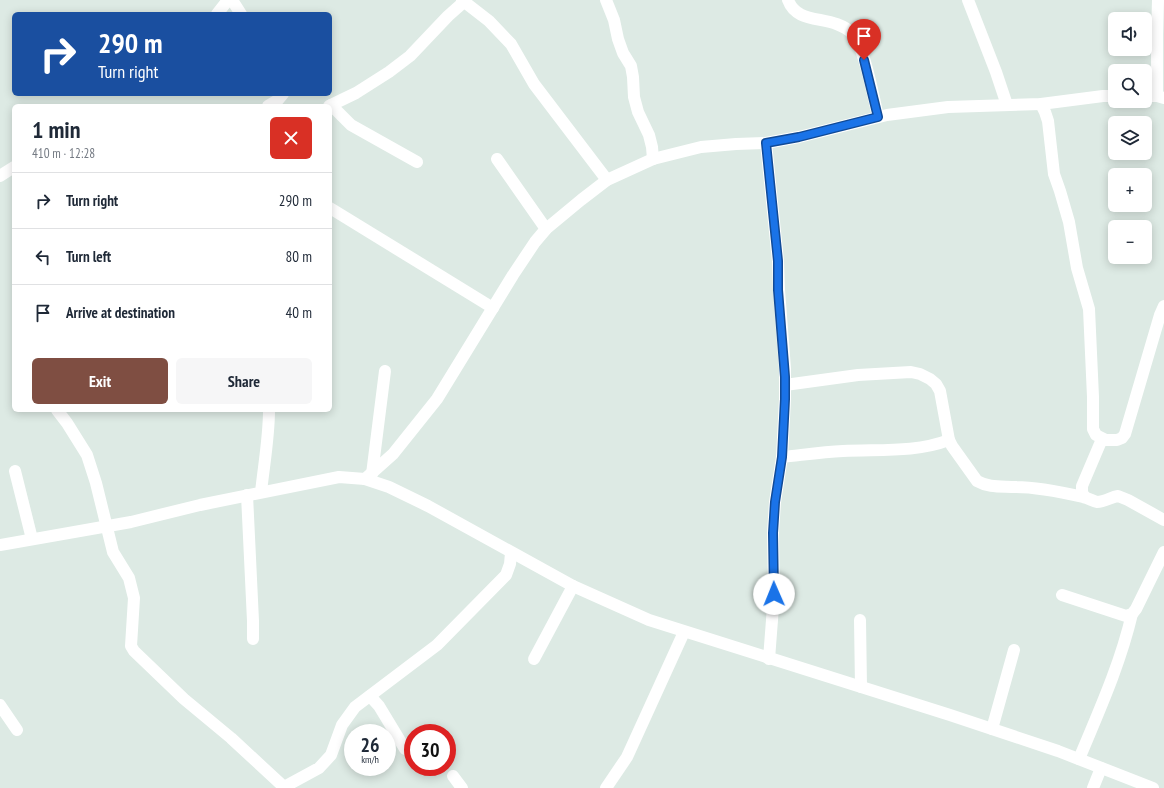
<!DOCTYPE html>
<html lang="en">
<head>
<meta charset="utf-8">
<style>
  body { margin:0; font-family:"PT Sans Narrow",sans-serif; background:#f6f6f7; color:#1f2937; height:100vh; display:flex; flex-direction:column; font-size:15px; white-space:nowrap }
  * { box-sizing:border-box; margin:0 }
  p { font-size:13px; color:#747a83 }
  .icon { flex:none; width:22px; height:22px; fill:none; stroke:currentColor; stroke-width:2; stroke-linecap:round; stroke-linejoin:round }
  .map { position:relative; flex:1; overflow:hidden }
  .details { position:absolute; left:12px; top:104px; width:320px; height:308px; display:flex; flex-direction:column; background:#fff; border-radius:6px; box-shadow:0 2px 10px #0003 }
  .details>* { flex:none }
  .guide { position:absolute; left:12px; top:12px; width:320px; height:84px; border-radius:6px; box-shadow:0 2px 10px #0003; background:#1a4fa0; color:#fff; overflow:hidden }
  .buttons { position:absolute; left:1108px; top:12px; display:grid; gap:8px }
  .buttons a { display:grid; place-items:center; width:44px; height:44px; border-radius:6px; background:#fff; box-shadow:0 2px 10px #0003; font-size:20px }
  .speed { position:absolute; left:344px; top:724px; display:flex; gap:8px; font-size:20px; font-weight:700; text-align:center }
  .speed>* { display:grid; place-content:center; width:52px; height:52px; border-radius:50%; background:#fff; box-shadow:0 2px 10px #0003; line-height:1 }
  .speed small { font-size:10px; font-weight:400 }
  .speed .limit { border:6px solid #d22; background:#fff; color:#111 }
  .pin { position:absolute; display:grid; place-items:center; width:34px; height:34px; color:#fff; margin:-41px -17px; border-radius:50% 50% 50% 0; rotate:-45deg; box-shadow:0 0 4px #0007 }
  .pin .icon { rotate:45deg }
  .me { position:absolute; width:44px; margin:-22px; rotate:359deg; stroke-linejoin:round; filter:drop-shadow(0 0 3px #0008) }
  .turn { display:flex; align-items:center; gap:14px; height:84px; padding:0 20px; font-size:18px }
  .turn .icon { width:52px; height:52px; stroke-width:2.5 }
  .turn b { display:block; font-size:28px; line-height:34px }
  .round { display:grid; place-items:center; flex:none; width:42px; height:42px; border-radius:6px; background:#f6f6f7 }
  .overview { display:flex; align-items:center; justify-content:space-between; height:68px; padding:0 20px }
  h1 { font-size:24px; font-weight:600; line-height:30px }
  .action { display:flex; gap:8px; margin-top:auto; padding:8px 20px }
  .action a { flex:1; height:46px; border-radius:6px; background:#7f4e42; color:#fff; font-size:16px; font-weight:600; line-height:46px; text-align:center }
  .action a+a { background:#f6f6f7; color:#1f2937 }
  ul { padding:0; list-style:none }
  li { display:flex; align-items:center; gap:12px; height:56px; padding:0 20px; border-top:1px solid #e0e1e3 }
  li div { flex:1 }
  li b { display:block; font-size:15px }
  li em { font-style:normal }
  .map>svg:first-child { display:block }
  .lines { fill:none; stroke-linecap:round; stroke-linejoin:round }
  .minor { stroke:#fff; stroke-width:12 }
  .route-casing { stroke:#114b97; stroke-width:10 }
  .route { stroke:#1a73e8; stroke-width:7 }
</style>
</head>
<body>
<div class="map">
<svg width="1164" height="788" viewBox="0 0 1164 788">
  <rect width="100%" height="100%" fill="#ddeae4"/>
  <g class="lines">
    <g class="minor">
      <path d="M232,0L241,14"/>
      <path d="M462,0L489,21L511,44L534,84L607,180"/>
      <path d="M606,0L614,20L618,39L623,53L631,66L633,77L634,97L638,112L649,135L652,147L653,159"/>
      <path d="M788,0C798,27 832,13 853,34C864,47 874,98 878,117"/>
      <path d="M968,0L996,72L1007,105"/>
      <path d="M217,14L228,0"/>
      <path d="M1145,96H1157L1164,98"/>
      <path d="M1157,96V35L1158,0"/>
      <path d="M1041,104L1045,112L1048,121L1054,174L1060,191L1069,222L1077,268L1089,309L1093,397V429L1096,435L1106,440H1117L1122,438L1125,434L1160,315L1164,306"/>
      <path d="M331,105L351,125L417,162"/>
      <path d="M268,106L278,100L283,94"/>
      <path d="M329,106L356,93L389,72L410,56L448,16L466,0"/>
      <path d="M766,143L778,261L779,290L785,369V399L782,457L775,502L773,533L774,594L769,659"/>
      <path d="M497,159L546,229"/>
      <path d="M0,176L14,167"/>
      <path d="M330,208L493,308"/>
      <path d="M785,385L858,375L911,372L920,374L930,379L936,384L940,391L949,440L952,446L977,481C989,488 1002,486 1016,487C1038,487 1061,492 1083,497C1088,498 1093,501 1097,502C1105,502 1111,497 1118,496L1128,500L1164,520"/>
      <path d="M57,410L67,423L87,455L96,483L113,552L129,578L134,598L131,646L134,651L184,699L231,738L285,788"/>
      <path d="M782,457C802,455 822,452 843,451C878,449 915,453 949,440"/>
      <path d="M15,471L32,539"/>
      <path d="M372,474L385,371"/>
      <path d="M365,479L393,454L437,399L513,275L535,242L546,229L581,200L607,180L653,159L701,147L736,144L766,143L799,137L887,115L948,107L1041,104L1103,96H1115"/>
      <path d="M261,492C264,464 269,437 269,410"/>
      <path d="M247,495L253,621V639"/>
      <path d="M1085,497L1082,493V486L1102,439"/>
      <path d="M0,545L131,522L200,505L339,477L365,479L389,487L428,506L573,586L649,620L950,715L1058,751L1153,788"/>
      <path d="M1062,595L1126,616L1132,614L1136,609L1164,552"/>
      <path d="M860,620L861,687"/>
      <path d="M534,659L573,586"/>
      <path d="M370,696L379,706L405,749"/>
      <path d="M0,705L17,730"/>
      <path d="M992,729L1014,650"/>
      <path d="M1079,759C1099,711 1120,665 1132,614"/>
      <path d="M453,776L462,788"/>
      <path d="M284,787L319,768L331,755L342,725L355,707L437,645L506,575L510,564L511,553"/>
      <path d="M606,788L627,757L684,632"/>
      <path d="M1093,788L1101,768"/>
    </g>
  </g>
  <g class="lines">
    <defs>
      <path id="route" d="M774,594L773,533L775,502L782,457L785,399V377L778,290V261L766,143L799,137L878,117L864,60"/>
    </defs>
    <use href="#route" class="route-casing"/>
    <use href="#route" class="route"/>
  </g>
</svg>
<div class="buttons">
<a><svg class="icon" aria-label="sound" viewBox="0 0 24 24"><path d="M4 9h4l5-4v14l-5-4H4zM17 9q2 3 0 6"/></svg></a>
<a><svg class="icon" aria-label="search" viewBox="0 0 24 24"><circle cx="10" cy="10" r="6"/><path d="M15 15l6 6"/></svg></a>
<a><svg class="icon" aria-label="layers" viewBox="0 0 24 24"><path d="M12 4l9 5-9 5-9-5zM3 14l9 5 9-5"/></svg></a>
<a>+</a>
<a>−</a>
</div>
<div class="speed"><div>26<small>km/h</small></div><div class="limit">30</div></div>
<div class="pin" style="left:864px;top:60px;background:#d93025"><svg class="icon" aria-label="arrive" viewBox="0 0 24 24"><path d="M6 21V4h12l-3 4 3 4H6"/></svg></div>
<svg class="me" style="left:774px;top:594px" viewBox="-20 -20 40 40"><circle r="19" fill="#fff"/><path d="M0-13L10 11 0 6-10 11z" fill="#1a73e8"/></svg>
<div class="guide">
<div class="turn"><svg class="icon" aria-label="right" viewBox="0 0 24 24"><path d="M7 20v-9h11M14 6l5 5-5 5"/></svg><div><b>290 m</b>Turn right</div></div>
</div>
<section class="details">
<div class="overview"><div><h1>1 min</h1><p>410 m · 12:28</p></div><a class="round" style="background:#d93025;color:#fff"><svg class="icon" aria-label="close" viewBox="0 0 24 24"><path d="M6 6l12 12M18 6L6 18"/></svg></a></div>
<ul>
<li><svg class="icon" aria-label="right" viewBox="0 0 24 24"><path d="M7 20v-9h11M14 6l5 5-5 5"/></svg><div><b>Turn right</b></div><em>290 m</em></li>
<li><svg class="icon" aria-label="left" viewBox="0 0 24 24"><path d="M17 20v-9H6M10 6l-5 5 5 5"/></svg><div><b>Turn left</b></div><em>80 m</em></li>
<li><svg class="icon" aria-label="arrive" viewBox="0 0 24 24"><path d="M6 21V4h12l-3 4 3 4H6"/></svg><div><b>Arrive at destination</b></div><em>40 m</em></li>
</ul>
<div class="action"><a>Exit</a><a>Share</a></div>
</section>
</div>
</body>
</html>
